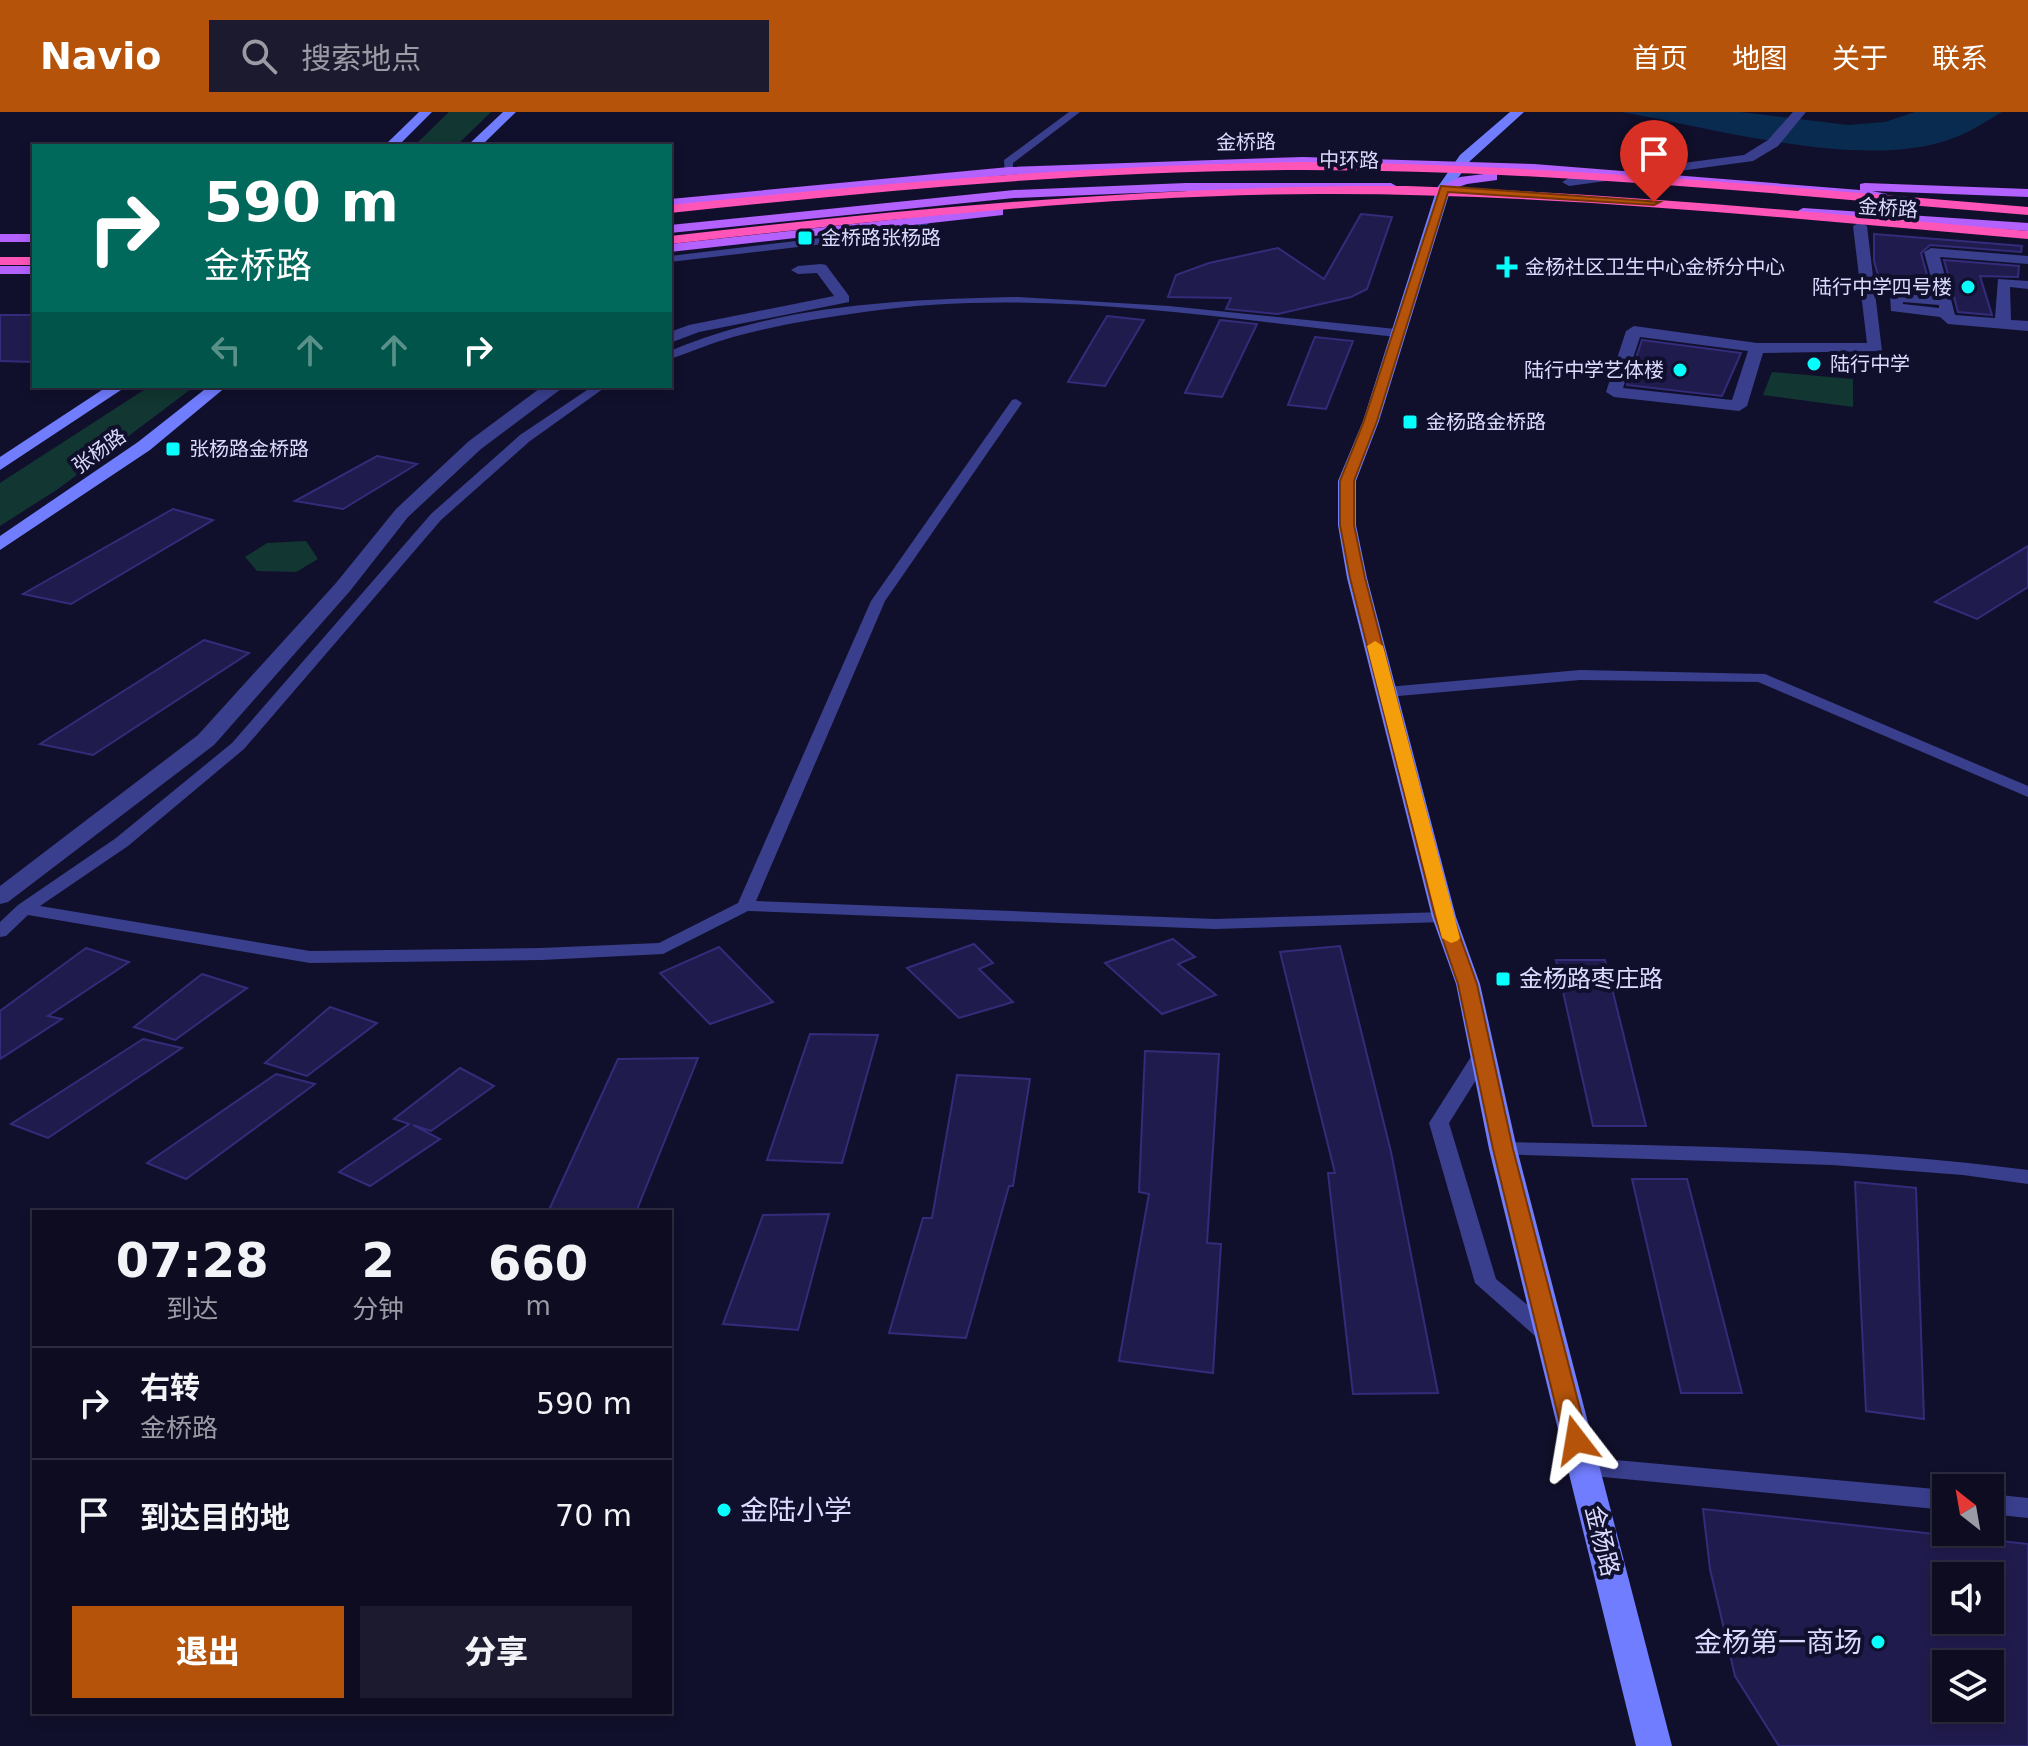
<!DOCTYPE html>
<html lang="zh">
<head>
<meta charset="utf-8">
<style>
  body { margin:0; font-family:"DejaVu Sans","Noto Sans SC",sans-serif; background:#1b1a2e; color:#f1f3f6; height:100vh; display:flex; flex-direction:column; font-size:30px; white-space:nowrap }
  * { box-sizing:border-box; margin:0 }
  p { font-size:26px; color:#9a9ba5 }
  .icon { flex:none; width:44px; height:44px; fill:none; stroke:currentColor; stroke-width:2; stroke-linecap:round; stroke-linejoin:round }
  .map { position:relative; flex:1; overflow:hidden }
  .side { position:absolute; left:32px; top:1098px; width:640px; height:504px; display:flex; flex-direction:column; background:#0d0c21; border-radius:0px; box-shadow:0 4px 12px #0003,0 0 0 2px #2d2c3f }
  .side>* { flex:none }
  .guide { position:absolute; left:32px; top:32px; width:640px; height:244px; border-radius:0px; box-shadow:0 4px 12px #0003,0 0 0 2px #2d2c3f; background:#00695c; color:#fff; overflow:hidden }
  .needle { width:52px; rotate:329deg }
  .buttons { position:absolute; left:1932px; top:1362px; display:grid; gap:16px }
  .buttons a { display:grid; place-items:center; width:72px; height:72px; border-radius:0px; background:#0d0c21; box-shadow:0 4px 12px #0003,0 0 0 2px #2d2c3f; font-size:40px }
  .pin { position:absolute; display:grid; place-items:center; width:68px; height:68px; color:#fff; margin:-82px -34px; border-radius:50% 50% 50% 0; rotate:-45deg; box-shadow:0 0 8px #0007 }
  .pin .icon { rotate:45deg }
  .me { position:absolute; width:88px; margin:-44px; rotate:346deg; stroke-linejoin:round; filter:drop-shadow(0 0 6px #0008) }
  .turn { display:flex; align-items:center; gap:28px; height:168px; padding:0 40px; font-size:36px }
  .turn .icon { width:104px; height:104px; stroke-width:2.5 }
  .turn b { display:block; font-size:56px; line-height:68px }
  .lanes { display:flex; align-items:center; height:76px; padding:0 40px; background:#0003; justify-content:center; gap:40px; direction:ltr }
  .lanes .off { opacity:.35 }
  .eta { display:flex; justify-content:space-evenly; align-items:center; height:136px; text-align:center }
  .eta b { font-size:48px; font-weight:800; line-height:56px }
  .action { display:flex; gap:16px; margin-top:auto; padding:16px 40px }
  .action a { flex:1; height:92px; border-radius:0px; background:#b45309; color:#fff; font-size:32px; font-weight:800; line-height:92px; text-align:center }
  .action a+a { background:#1b1a2e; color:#f1f3f6 }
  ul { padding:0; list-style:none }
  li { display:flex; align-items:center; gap:24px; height:112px; padding:0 40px; border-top:2px solid #2d2c3f }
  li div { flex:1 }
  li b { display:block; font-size:30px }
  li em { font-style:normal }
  header { display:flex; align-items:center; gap:48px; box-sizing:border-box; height:112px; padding:0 40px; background:#b45309; color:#fff }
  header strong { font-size:38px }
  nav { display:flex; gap:44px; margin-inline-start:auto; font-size:28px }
  .search { width:560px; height:72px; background:#1b1a2e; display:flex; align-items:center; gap:20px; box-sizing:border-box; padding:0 28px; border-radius:0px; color:#9a9ba5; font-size:30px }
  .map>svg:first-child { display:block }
  .green { fill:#123631 }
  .water { fill:#0a2b50 }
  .building { fill:#201b4d; stroke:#332c7a; stroke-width:2; fill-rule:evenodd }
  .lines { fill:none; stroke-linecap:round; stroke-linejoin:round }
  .lane { fill:#393f8d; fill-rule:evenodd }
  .street { fill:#393f8d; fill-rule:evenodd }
  .secondary { fill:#717dff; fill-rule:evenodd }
  .primary { fill:#b361ff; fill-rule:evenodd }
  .highway { fill:#ff55b9; fill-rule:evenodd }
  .route { fill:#b45309; stroke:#753606; stroke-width:2 }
  .slow { fill:#f59e0b }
  .poi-dot { fill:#06fffd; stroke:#11102c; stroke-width:3 }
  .labels { text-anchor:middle; stroke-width:8; stroke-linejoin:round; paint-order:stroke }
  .far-street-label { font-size:20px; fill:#dadaff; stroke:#11102c }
  .far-poi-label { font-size:20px; fill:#dadaff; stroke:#11102c; text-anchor:start }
  .poi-label { font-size:24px; fill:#dadaff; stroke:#11102c; text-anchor:start }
  .street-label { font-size:24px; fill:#dadaff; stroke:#11102c }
  .near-poi-label { font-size:28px; fill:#dadaff; stroke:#11102c; text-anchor:start }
</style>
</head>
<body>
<header>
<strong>Navio</strong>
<div class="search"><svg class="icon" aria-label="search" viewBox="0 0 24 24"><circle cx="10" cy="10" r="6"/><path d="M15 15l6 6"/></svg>搜索地点</div>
<nav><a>首页</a><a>地图</a><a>关于</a><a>联系</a></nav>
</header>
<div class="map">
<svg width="2028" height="1634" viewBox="0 0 2028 1634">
  <rect width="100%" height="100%" fill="#11102c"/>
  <g class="green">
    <path d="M449,0H491L456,34H414Z"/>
    <path d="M1772,260L1853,267V295L1763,283Z"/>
    <path d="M150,274H195L58,377L0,414V371Z"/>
    <path d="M306,429L318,447L296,460L257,459L245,445L267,431Z"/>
  </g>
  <path class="water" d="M1622,0H1740L1848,13L1885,10L1915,0H2002C1985,10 1967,22 1948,28C1861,58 1712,16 1622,0Z"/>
  <g class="building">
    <path d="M1361,102L1392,105L1367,177L1351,185L1278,202L1226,197L1231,186L1168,185L1176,163L1209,151L1278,136L1324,167Z"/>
    <path d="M1874,122L2022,134L2021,140L1930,133L1921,141L1932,181H1883L1874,149Z"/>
    <path d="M1944,148L2019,154L2018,165L1980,164L1992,203L1958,200Z"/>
    <path d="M0,203H34V250L0,249Z"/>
    <path d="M1107,204L1144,208L1105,274L1068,270Z"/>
    <path d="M1220,208L1257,212L1222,285L1185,281Z"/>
    <path d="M1315,225L1353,229L1326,297L1288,293Z"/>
    <path d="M1642,228L1741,241L1722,284L1627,273Z"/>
    <path d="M377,344L417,352L343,397L295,389Z"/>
    <path d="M173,397L213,408L71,492L23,482Z"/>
    <path d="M2028,434V475L1977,507L1935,490Z"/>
    <path d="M204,528L249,541L93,643L40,632Z"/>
    <path d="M1173,827L1195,845L1178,852L1216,883L1162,902L1105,851Z"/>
    <path d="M974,832L993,851L979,857L1013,890L959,906L907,856Z"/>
    <path d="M1340,834L1391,1040L1438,1281L1353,1282L1328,1061H1335L1280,840Z"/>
    <path d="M719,835L773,890L710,912L660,861Z"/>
    <path d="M86,836L129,850L48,904L62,907L0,947V899Z"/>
    <path d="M1556,848H1605L1646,1014H1593Z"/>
    <path d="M202,862L247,876L175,928L134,915Z"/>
    <path d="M330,895L377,911L307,964L265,951Z"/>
    <path d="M810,922L878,923L842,1051L767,1048Z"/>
    <path d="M143,927L182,936L48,1026L11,1012Z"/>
    <path d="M1145,939L1219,942L1207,1131L1221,1132L1213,1261L1119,1249L1149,1082L1139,1080Z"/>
    <path d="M698,946L636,1100H548L618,947Z"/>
    <path d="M460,956L494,974L431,1019L413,1013L440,1027L370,1074L339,1060L409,1012L394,1007Z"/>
    <path d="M276,962L315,972L186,1067L147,1051Z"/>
    <path d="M957,963L1030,967L1013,1074H1009L966,1226L889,1221L923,1106H932Z"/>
    <path d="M1632,1067H1687L1742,1281H1681Z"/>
    <path d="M1855,1070L1916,1076L1924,1307L1866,1299Z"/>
    <path d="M829,1102L798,1218L723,1212L763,1103Z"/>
    <path d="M1703,1397L2028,1432V1634H1779L1735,1564L1710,1457ZM1946,1464H1990V1508H1946ZM1946,1552H1990V1596H1946Z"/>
  </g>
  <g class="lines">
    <g class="lane">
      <path d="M1069,0H1080L1013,51V61H1005L1004,48Z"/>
      <path d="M925,105L934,107L917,121L670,150V144L914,115Z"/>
      <path d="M1018,185L1169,194L1396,217L1402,221L1396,225C1222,207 1039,174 864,200C820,206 776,213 733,225C711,231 691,240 670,247V239C778,193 902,187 1018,185Z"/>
      <path d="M593,274H607L530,329L441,408L244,637L128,734L40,794L310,839L541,836L659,831L738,791L871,489L1012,288L1016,287L1022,291L885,489L756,789L1215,807L1444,800L1453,805L1444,810L1215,817L748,799L663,842L541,848L310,851L28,803L6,824L0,825V810L18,793L116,726L232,631L431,402L520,323Z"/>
      <path d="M1580,558L1765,562L2028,674V685L1758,570L1580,568L1387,585L1379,580L1387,575Z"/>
      <path d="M1481,938L1491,944L1449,1011L1496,1167L1558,1218L1561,1224L1558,1230L1550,1232L1542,1230L1475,1171L1429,1011L1474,940Z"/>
      <path d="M1503,1030C1679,1034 1854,1035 2028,1058V1072L1963,1063L1832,1053L1496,1042L1493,1037L1496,1032Z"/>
      <path d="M1583,1345L1946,1378V1398L1583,1363L1575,1361L1571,1354L1575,1347Z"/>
      <path d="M1990,1382L2028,1386V1406L1990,1402Z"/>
    </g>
    <g class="street">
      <path d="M1793,0H1806L1778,34L1753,49L1569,74L1562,70L1569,66L1744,43L1768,28Z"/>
      <path d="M1860,110L1867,114L1882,239L1763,241L1747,294L1739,299L1614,285L1606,280L1626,219L1634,214L1757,231H1867L1853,114ZM1640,225L1748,239L1732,288L1623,276Z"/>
      <path d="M1931,136L2028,144V152L1940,145L1955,203L1995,206L1998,167L2028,169V177L2010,175L2011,208L2028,209V219L1948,212L1940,205L1891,199L1890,182L1936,184L1924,140ZM1903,190L1939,193V196L1903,192Z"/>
      <path d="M821,152L826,153L849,184V190L699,220L670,231V220L689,213L834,184L817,161L798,162L791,158L798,154Z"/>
      <path d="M543,274H565L481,337L408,405L350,479L214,633L8,790L0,792V774L198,623L336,471L396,397L469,329Z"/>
    </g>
    <g class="secondary">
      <path d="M419,0H432L398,34H384Z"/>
      <path d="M503,0H516L481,34H467Z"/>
      <path d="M1510,0H1524L1470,49L1451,76L1379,309L1356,369V413L1367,466L1456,805L1480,872L1517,1037L1672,1634H1636L1489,1037L1456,872L1432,805L1347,466L1338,413V369L1363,309L1437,76L1460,43Z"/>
      <path d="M108,274H127L0,358V345Z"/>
      <path d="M209,274H227L150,338L0,438V424L138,330Z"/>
    </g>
    <g class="primary">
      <path d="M1303,45L1534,52L1860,78V72L1865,71L2028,77V85L1872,79L1887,82V88L1882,89L1823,80L1534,60L1303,53L1009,63L670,95V87L1009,55Z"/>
      <path d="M1492,61L1497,62V68L1467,72L1444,80L1437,76L1460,65Z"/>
      <path d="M1186,71H1391L1398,75L1391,79H1186L1014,86L670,121V113L1014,78Z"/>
      <path d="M998,96L1003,97V103L670,140V132Z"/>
      <path d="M1803,96L2028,111V119L1798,103L1796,100Z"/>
      <rect x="0" y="122" width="34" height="8"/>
      <rect x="0" y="154" width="34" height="8"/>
    </g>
    <g class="highway">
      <path d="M1304,50C1546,52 1787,75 2028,95V103C1787,83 1546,58 1304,58C1092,58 881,79 670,101V93C881,71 1092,53 1304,50Z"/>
      <path d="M1407,74C1615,81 1821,101 2028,119V127C1792,107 1555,81 1318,82C1101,83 885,108 670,132V124C915,96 1160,73 1407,74Z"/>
      <rect x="0" y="145" width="34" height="8"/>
    </g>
  </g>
  <path class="route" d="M1441,74L1660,90L1654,93L1448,80L1377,309L1354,369V413L1365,466L1453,805L1477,872L1513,1037L1588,1328L1585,1334H1568L1564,1328L1493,1037L1458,872L1435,805L1350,466L1340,413V369L1364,309Z"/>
  <path class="slow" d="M1375,529L1383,534L1460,826L1457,829L1451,831L1442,826L1367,534Z"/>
  <g class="poi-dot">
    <rect x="797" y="118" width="16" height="16" rx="4"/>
    <path d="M1503 143h8v8h8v8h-8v8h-8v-8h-8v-8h8z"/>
    <circle cx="1968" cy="175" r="8"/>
    <circle cx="1814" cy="252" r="8"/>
    <circle cx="1680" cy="258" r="8"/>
    <rect x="1402" y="302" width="16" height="16" rx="4"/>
    <rect x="165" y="329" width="16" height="16" rx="4"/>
    <rect x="1495" y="859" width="16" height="16" rx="4"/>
    <circle cx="724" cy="1398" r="8"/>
    <circle cx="1878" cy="1530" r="8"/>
  </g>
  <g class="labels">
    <g class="far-street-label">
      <text transform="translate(1246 30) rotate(-1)" y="7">金桥路</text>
      <text transform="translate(1349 48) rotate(1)" y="7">中环路</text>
      <text transform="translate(1888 96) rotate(4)" y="7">金桥路</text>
      <text transform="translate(99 339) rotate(-36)" y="7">张杨路</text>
    </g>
    <g class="far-poi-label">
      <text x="821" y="133">金桥路张杨路</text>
      <text x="1525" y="162">金杨社区卫生中心金桥分中心</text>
      <text x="1952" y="182" text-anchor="end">陆行中学四号楼</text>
      <text x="1830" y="259">陆行中学</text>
      <text x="1664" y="265" text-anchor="end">陆行中学艺体楼</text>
      <text x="1426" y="317">金杨路金桥路</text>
      <text x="189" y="344">张杨路金桥路</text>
    </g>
    <g class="poi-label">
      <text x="1519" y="875">金杨路枣庄路</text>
    </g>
    <g class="street-label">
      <text transform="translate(1602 1429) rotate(76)" y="8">金杨路</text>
    </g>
    <g class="near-poi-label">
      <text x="740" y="1408">金陆小学</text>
      <text x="1862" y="1540" text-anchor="end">金杨第一商场</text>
    </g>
  </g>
</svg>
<div class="buttons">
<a><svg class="needle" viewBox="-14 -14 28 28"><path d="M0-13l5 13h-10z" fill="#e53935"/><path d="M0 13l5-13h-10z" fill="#9a9ba5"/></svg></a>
<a><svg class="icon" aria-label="sound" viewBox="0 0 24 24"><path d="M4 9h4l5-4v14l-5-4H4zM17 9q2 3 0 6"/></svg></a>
<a><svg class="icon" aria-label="layers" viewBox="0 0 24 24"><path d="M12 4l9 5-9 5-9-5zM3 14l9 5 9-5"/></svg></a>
</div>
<div class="pin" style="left:1654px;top:90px;background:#d93025"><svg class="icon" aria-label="arrive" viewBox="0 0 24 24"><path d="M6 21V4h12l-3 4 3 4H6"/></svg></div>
<svg class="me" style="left:1576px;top:1328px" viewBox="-20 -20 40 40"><path d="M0-17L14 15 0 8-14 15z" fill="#b45309" stroke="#fff" stroke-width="4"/></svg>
<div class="guide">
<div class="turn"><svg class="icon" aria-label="right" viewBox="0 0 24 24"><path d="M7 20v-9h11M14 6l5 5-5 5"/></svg><div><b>590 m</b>金桥路</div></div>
<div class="lanes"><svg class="icon off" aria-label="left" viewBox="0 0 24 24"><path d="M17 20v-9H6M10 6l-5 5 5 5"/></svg><svg class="icon off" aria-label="ahead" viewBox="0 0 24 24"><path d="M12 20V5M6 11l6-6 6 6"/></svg><svg class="icon off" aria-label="ahead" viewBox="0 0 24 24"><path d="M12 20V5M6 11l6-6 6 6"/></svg><svg class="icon" aria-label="right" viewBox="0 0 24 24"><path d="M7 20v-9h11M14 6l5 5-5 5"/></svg></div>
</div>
<section class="side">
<div class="eta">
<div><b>07:28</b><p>到达</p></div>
<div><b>2</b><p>分钟</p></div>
<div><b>660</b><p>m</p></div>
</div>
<ul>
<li><svg class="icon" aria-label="right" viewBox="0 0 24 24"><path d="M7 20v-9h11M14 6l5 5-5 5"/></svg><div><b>右转</b><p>金桥路</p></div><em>590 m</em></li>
<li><svg class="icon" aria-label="arrive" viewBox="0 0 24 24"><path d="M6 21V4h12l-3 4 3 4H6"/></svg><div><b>到达目的地</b></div><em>70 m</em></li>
</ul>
<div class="action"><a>退出</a><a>分享</a></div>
</section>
</div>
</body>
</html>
